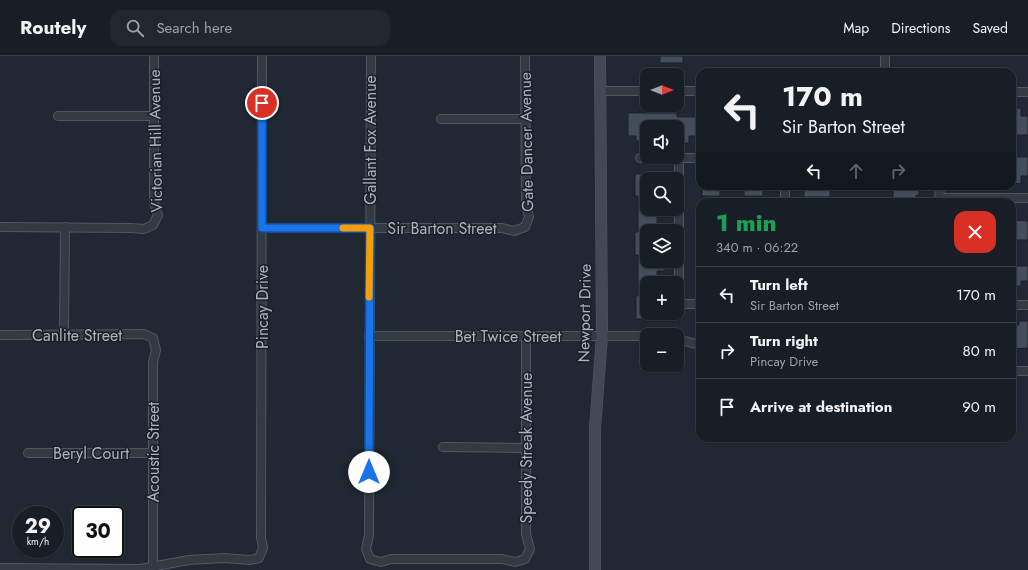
<!DOCTYPE html>
<html lang="en">
<head>
<meta charset="utf-8">
<style>
  body { margin:0; font-family:Jost,sans-serif; background:#21272e; color:#f1f3f6; height:100vh; display:flex; flex-direction:column; font-size:15px; white-space:nowrap }
  * { box-sizing:border-box; margin:0 }
  p { font-size:13px; color:#9fa2a7 }
  .icon { flex:none; width:22px; height:22px; fill:none; stroke:currentColor; stroke-width:2; stroke-linecap:round; stroke-linejoin:round }
  .map { position:relative; flex:1; overflow:hidden }
  .panel { position:absolute; left:696px; top:142px; width:320px; height:244px; display:flex; flex-direction:column; background:#181e26; border-radius:12px; box-shadow:0 1px 3px #0004,0 0 0 1px #363c43 }
  .panel>* { flex:none }
  .hud { position:absolute; left:696px; top:12px; width:320px; height:122px; border-radius:12px; box-shadow:0 1px 3px #0004,0 0 0 1px #363c43; background:#181e26; color:#f1f3f6; overflow:hidden }
  .needle { width:26px; rotate:90deg }
  .controls { position:absolute; left:640px; top:12px; display:grid; gap:8px }
  .controls a { display:grid; place-items:center; width:44px; height:44px; border-radius:8px; background:#181e26; box-shadow:0 1px 3px #0004,0 0 0 1px #363c43; font-size:20px }
  .speed { position:absolute; left:12px; top:450px; display:flex; gap:8px; font-size:20px; font-weight:700; text-align:center }
  .speed>* { display:grid; place-content:center; width:52px; height:52px; border-radius:50%; background:#181e26; box-shadow:0 1px 3px #0004,0 0 0 1px #363c43; line-height:1 }
  .speed small { font-size:10px; font-weight:400 }
  .speed .limit { border:2px solid #111; border-radius:6px; background:#fff; color:#111 }
  .pin { position:absolute; display:grid; place-items:center; width:34px; height:34px; color:#fff; margin:-17px; border:2px solid #fff; border-radius:50%; box-shadow:0 1px 4px #0007 }
  .me { position:absolute; width:44px; margin:-22px; rotate:0deg; stroke-linejoin:round; filter:drop-shadow(0 0 3px #0008) }
  .turn { display:flex; align-items:center; gap:14px; height:84px; padding:0 20px; font-size:18px }
  .turn .icon { width:52px; height:52px; stroke-width:2.5 }
  .turn b { display:block; font-size:28px; line-height:34px }
  .lanes { display:flex; align-items:center; height:38px; padding:0 20px; background:#0003; justify-content:center; gap:20px; direction:ltr }
  .lanes .off { opacity:.35 }
  .round { display:grid; place-items:center; flex:none; width:42px; height:42px; border-radius:12px; background:#21272e }
  .headline { display:flex; align-items:center; justify-content:space-between; height:68px; padding:0 20px }
  h1 { font-size:24px; font-weight:800; line-height:30px; color:#1e9e55 }
  ul { padding:0; list-style:none }
  li { display:flex; align-items:center; gap:12px; height:56px; padding:0 20px; border-top:1px solid #363c43 }
  li div { flex:1 }
  li b { display:block; font-size:15px }
  li em { font-style:normal }
  header { display:flex; align-items:center; gap:24px; box-sizing:border-box; height:56px; padding:0 20px; background:#181e26; border-bottom:1px solid #363c43 }
  header strong { font-size:19px }
  nav { display:flex; gap:22px; margin-inline-start:auto; font-size:14px }
  .search { width:280px; height:36px; background:#21272e; display:flex; align-items:center; gap:10px; box-sizing:border-box; padding:0 14px; border-radius:12px; color:#9fa2a7; font-size:15px }
  .map>svg:first-child { display:block }
  .building { fill:#434d5b; stroke:#1b212a }
  .lines { fill:none; stroke-linecap:round; stroke-linejoin:round }
  .street-casing { stroke:#505762; stroke-width:10 }
  .secondary-casing { stroke:#505762; stroke-width:12 }
  .street { stroke:#333a44; stroke-width:8 }
  .secondary { stroke:#414957; stroke-width:11 }
  .route-casing { stroke:#114b97; stroke-width:10 }
  .route { stroke:#1a73e8; stroke-width:7 }
  .slow { stroke:#f59e0b; stroke-width:7 }
  .labels { text-anchor:middle; stroke-width:3; stroke-linejoin:round; paint-order:stroke }
  .street-label { font-size:16px; fill:#adb4c1; stroke:#191f28 }
</style>
</head>
<body>
<header>
<strong>Routely</strong>
<div class="search"><svg class="icon" aria-label="search" viewBox="0 0 24 24"><circle cx="10" cy="10" r="6"/><path d="M15 15l6 6"/></svg>Search here</div>
<nav><a>Map</a><a>Directions</a><a>Saved</a></nav>
</header>
<div class="map">
<svg width="1028" height="514" viewBox="0 0 1028 514">
  <rect width="100%" height="100%" fill="#202833"/>
  <g class="building">
    <rect x="660" y="0" width="23" height="7"/>
    <path d="M1012,52H1021V60H1028V79H1012Z"/>
    <path d="M628,57H677V61H700V80H689V87H680V71H647L646,85H636V80H628Z"/>
    <path d="M1012,101H1028V120H1021V128L1012,127Z"/>
    <path d="M635,118H647V153H657V170H647V206H665V215H657V227H647V263H636V240H638V199H635V176H638V140H635Z"/>
    <rect x="702" y="130" width="18" height="10"/>
    <rect x="744" y="130" width="19" height="10"/>
    <rect x="804" y="130" width="26" height="11"/>
    <path d="M893,130H919V139H916V146H893Z"/>
    <path d="M1012,164L1028,165V184H1012Z"/>
    <path d="M1012,210H1028V225H1021V230H1012Z"/>
    <path d="M1019,265H1028V292L1012,293V269H1019Z"/>
  </g>
  <g class="lines">
    <defs>
      <g id="street">
        <path d="M371,0L369,479L366,493L370,503L381,506L391,503H502L515,506L525,503L530,493L526,478V280"/>
        <path d="M885,0V16"/>
        <path d="M600,35H647"/>
        <path d="M677,35H700"/>
        <path d="M1012,36H1028"/>
        <path d="M58,60H154"/>
        <path d="M441,63H525"/>
        <path d="M640,102H700"/>
        <path d="M679,102V248H700"/>
        <path d="M939,142H1028"/>
        <path d="M785,146V130"/>
        <path d="M939,146L940,130"/>
        <path d="M0,171L131,172L144,173L153,169L158,159L154,147V0"/>
        <path d="M262,172H502L514,175L525,171L529,161L526,148L525,0"/>
        <path d="M1012,249H1028"/>
        <path d="M0,279L144,278L153,282L156,294L153,306V510"/>
        <path d="M64,279L65,171"/>
        <path d="M369,280H647"/>
        <path d="M677,283L700,289"/>
        <path d="M1012,315H1028"/>
        <path d="M443,391L526,392"/>
        <path d="M28,397H153"/>
        <path d="M0,512L140,513L189,504L224,502L250,504L259,502L263,492L261,481L262,0"/>
      </g>
      <path id="secondary" d="M595,514V372L602,280L600,0"/>
    </defs>
    <use href="#street" class="street-casing"/>
    <use href="#secondary" class="secondary-casing"/>
    <use href="#street" class="street"/>
    <use href="#secondary" class="secondary"/>
  </g>
  <g class="lines">
    <defs>
      <path id="route" d="M262,47V172H370L369,416"/>
    </defs>
    <use href="#route" class="route-casing"/>
    <use href="#route" class="route"/>
    <path class="slow" d="M343,172H370L369,241"/>
  </g>
  <g class="labels">
    <g class="street-label">
      <text transform="translate(370 84) rotate(-90)" y="6">Gallant Fox Avenue</text>
      <text transform="translate(155 85) rotate(-91)" y="6">Victorian Hill Avenue</text>
      <text transform="translate(526 86) rotate(-91)" y="6">Gate Dancer Avenue</text>
      <text x="442" y="178">Sir Barton Street</text>
      <text transform="translate(262 251) rotate(-90)" y="6">Pincay Drive</text>
      <text transform="translate(584 257) rotate(-89)" y="6">Newport Drive</text>
      <text x="77" y="285">Canlite Street</text>
      <text x="508" y="286">Bet Twice Street</text>
      <text transform="translate(526 392) rotate(-90)" y="6">Speedy Streak Avenue</text>
      <text transform="translate(153 396) rotate(-90)" y="6">Acoustic Street</text>
      <text x="91" y="403">Beryl Court</text>
    </g>
  </g>
</svg>
<div class="controls">
<a><svg class="needle" viewBox="-14 -14 28 28"><path d="M0-13l5 13h-10z" fill="#e53935"/><path d="M0 13l5-13h-10z" fill="#9fa2a7"/></svg></a>
<a><svg class="icon" aria-label="sound" viewBox="0 0 24 24"><path d="M4 9h4l5-4v14l-5-4H4zM17 9q2 3 0 6"/></svg></a>
<a><svg class="icon" aria-label="search" viewBox="0 0 24 24"><circle cx="10" cy="10" r="6"/><path d="M15 15l6 6"/></svg></a>
<a><svg class="icon" aria-label="layers" viewBox="0 0 24 24"><path d="M12 4l9 5-9 5-9-5zM3 14l9 5 9-5"/></svg></a>
<a>+</a>
<a>−</a>
</div>
<div class="speed"><div>29<small>km/h</small></div><div class="limit">30</div></div>
<div class="pin" style="left:262px;top:47px;background:#d93025"><svg class="icon" aria-label="arrive" viewBox="0 0 24 24"><path d="M6 21V4h12l-3 4 3 4H6"/></svg></div>
<svg class="me" style="left:369px;top:416px" viewBox="-20 -20 40 40"><circle r="19" fill="#fff"/><path d="M0-13L10 11 0 6-10 11z" fill="#1a73e8"/></svg>
<div class="hud">
<div class="turn"><svg class="icon" aria-label="left" viewBox="0 0 24 24"><path d="M17 20v-9H6M10 6l-5 5 5 5"/></svg><div><b>170 m</b>Sir Barton Street</div></div>
<div class="lanes"><svg class="icon" aria-label="left" viewBox="0 0 24 24"><path d="M17 20v-9H6M10 6l-5 5 5 5"/></svg><svg class="icon off" aria-label="ahead" viewBox="0 0 24 24"><path d="M12 20V5M6 11l6-6 6 6"/></svg><svg class="icon off" aria-label="right" viewBox="0 0 24 24"><path d="M7 20v-9h11M14 6l5 5-5 5"/></svg></div>
</div>
<section class="panel">
<div class="headline"><div><h1>1 min</h1><p>340 m · 06:22</p></div><a class="round" style="background:#d93025;color:#fff"><svg class="icon" aria-label="close" viewBox="0 0 24 24"><path d="M6 6l12 12M18 6L6 18"/></svg></a></div>
<ul>
<li><svg class="icon" aria-label="left" viewBox="0 0 24 24"><path d="M17 20v-9H6M10 6l-5 5 5 5"/></svg><div><b>Turn left</b><p>Sir Barton Street</p></div><em>170 m</em></li>
<li><svg class="icon" aria-label="right" viewBox="0 0 24 24"><path d="M7 20v-9h11M14 6l5 5-5 5"/></svg><div><b>Turn right</b><p>Pincay Drive</p></div><em>80 m</em></li>
<li><svg class="icon" aria-label="arrive" viewBox="0 0 24 24"><path d="M6 21V4h12l-3 4 3 4H6"/></svg><div><b>Arrive at destination</b></div><em>90 m</em></li>
</ul>
</section>
</div>
</body>
</html>
